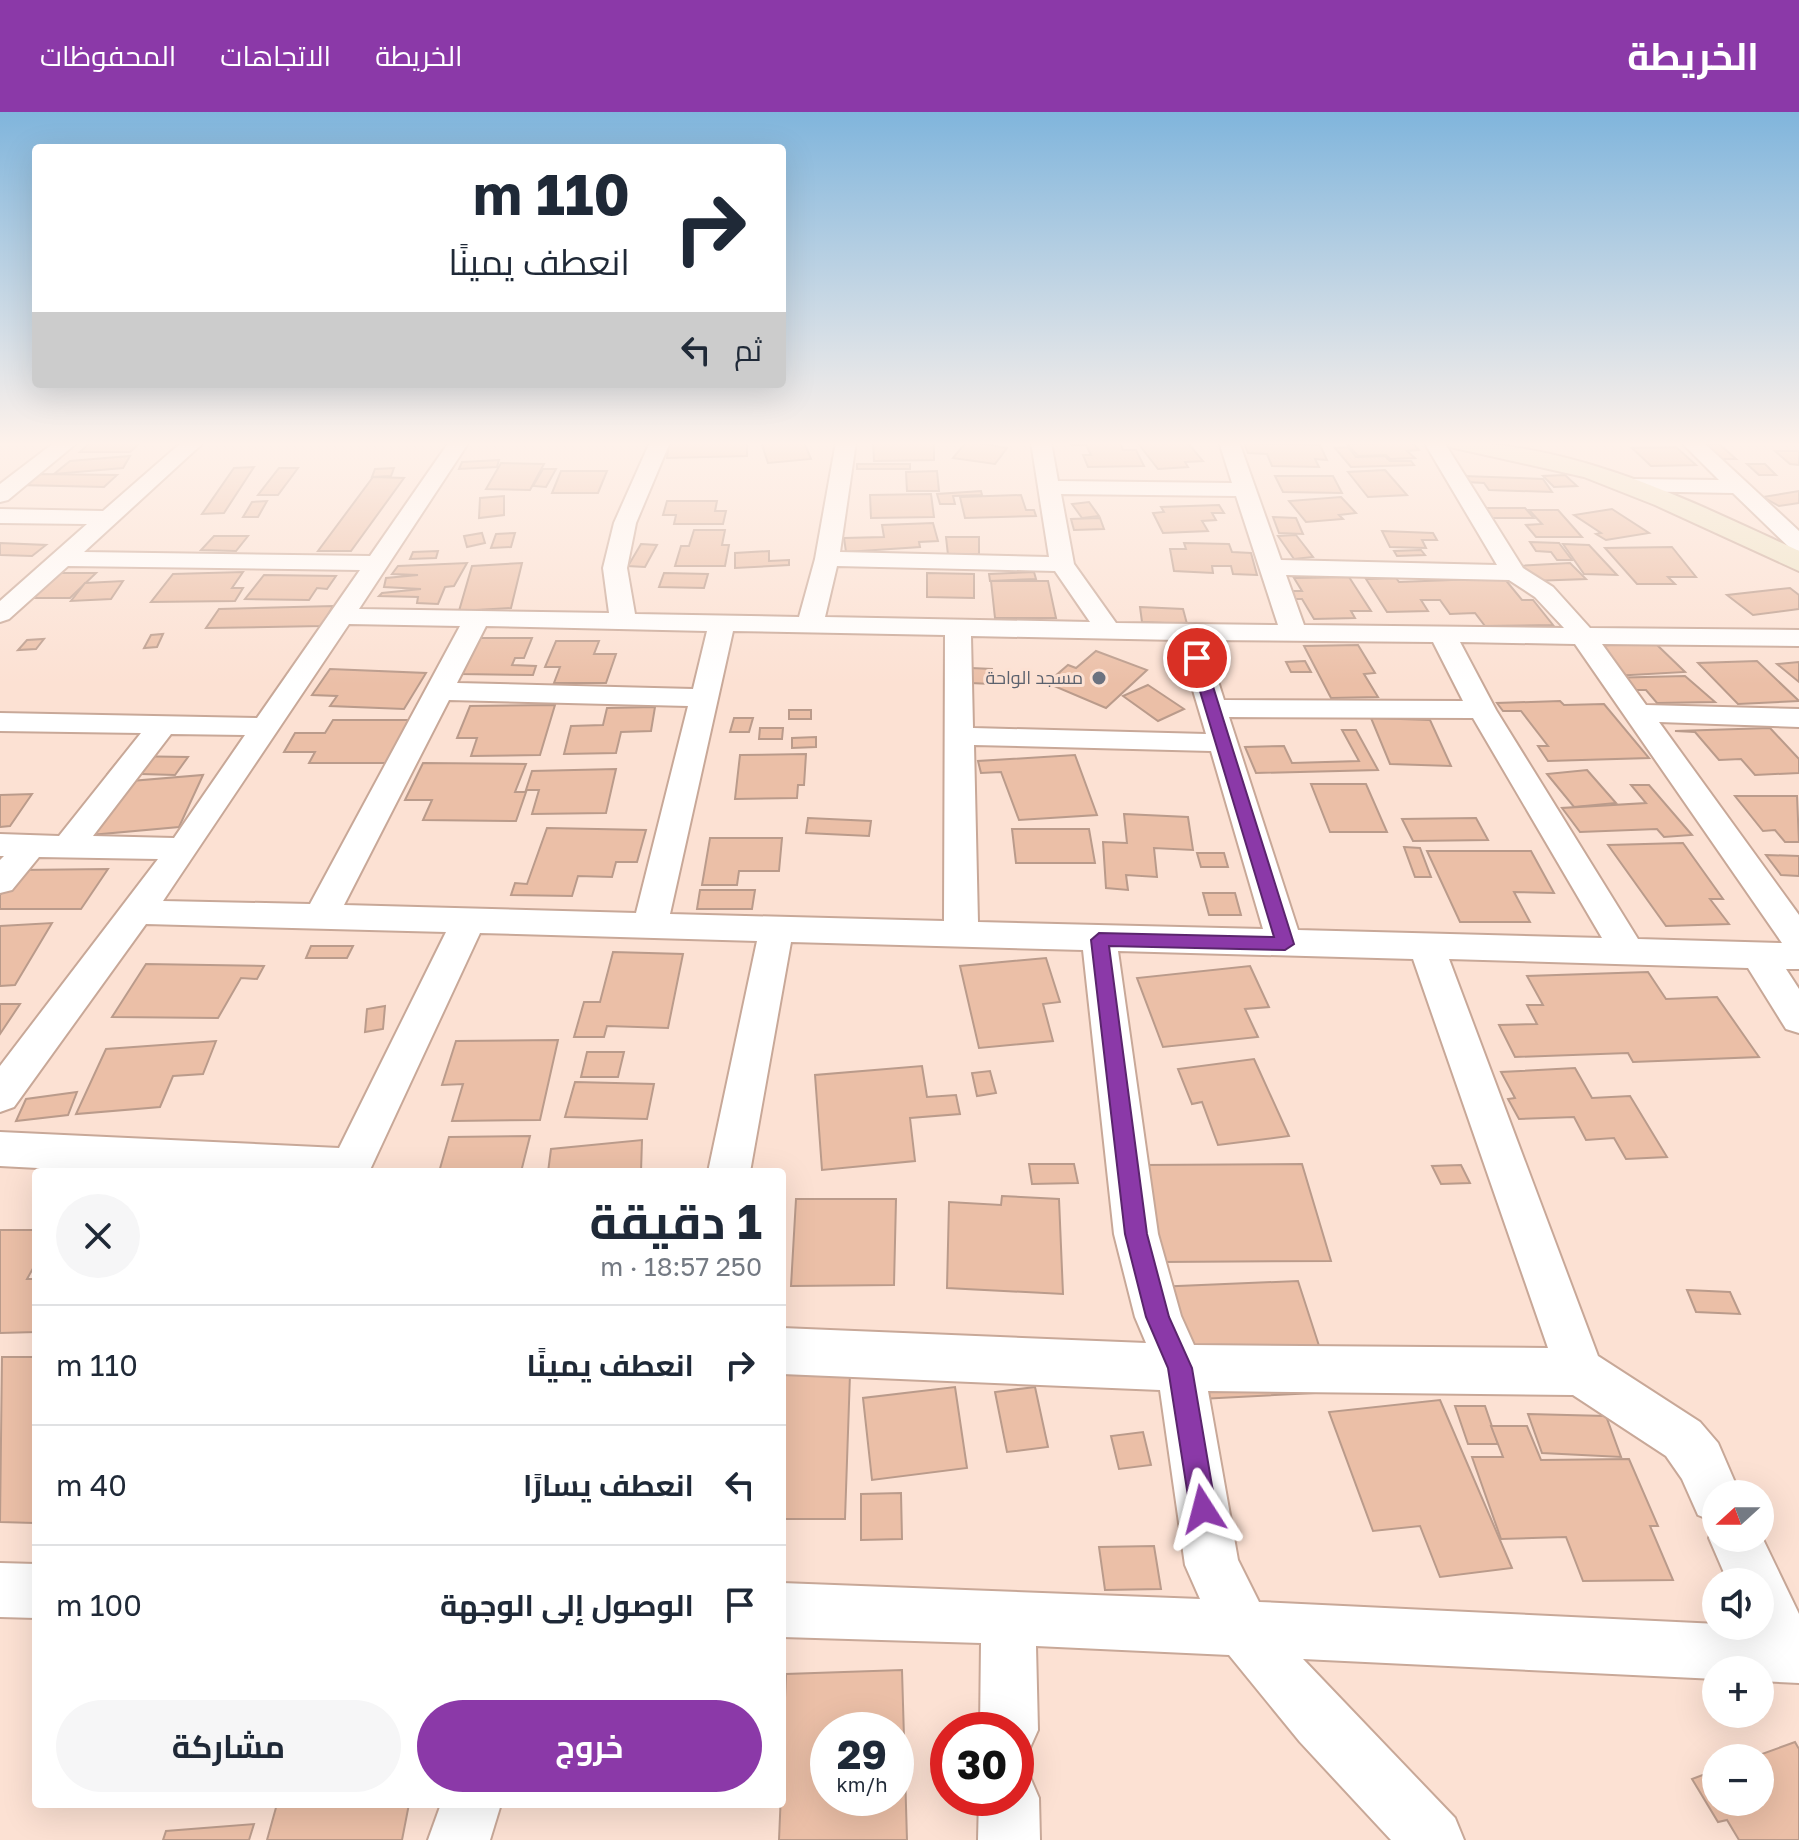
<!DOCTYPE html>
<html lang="ar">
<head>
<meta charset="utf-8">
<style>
  body { margin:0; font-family:"Golos Text",Cairo,sans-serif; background:#f6f6f7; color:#1f2937; direction:rtl; height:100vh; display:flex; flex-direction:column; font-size:30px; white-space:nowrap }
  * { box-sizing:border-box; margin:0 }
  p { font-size:26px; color:#747a83 }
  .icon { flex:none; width:44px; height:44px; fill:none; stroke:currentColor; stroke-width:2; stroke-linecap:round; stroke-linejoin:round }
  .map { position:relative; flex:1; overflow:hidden; direction:ltr }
  .sheet { position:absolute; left:32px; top:1056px; width:754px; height:640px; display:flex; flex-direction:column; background:#fff; border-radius:8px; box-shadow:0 8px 32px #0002; direction:rtl }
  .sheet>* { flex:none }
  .guide { position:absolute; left:32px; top:32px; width:754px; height:244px; border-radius:8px; box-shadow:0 8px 32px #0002; direction:rtl; background:#fff; color:#1f2937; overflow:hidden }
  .needle { width:52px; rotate:249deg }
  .tools { position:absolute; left:1702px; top:1368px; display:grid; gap:16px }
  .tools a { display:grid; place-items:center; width:72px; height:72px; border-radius:50%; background:#fff; box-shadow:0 8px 32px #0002; font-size:40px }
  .speed { position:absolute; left:810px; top:1600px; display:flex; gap:16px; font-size:40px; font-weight:700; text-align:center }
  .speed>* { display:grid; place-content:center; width:104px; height:104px; border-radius:50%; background:#fff; box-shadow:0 8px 32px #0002; line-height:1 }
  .speed small { font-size:20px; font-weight:400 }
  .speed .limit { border:12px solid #d22; background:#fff; color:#111 }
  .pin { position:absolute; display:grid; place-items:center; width:68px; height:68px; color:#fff; margin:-34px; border:4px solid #fff; border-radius:50%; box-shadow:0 2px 8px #0007 }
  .me { position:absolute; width:88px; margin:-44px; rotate:351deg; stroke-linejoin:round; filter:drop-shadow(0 0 6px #0008) }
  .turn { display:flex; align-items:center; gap:28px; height:168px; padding:0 24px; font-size:36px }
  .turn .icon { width:104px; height:104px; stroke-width:2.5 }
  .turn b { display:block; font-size:56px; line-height:68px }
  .then { display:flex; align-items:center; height:76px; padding:0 24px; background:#0003; gap:16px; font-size:30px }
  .round { display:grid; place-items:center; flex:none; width:84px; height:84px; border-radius:42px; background:#f6f6f7 }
  .overview { display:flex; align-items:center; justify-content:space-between; height:136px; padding:0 24px }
  h1 { font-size:48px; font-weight:700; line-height:60px }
  .primary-button { display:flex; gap:16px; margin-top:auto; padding:16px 24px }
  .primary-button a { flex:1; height:92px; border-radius:48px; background:#8b39a8; color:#fff; font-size:32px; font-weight:700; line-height:92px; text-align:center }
  .primary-button a+a { background:#f6f6f7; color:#1f2937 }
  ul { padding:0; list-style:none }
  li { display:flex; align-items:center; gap:24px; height:120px; padding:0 24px; border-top:2px solid #e0e1e3 }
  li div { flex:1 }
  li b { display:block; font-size:30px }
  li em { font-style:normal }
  header { display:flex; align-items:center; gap:48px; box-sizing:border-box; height:112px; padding:0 40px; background:#8b39a8; color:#fff }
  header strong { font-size:38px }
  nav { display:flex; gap:44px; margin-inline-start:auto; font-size:28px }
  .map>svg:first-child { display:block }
  .building { fill:#ebbfa7; stroke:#ba9b8b; stroke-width:2; fill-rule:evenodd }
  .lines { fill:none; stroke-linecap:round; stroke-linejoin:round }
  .street-casing { stroke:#c8a898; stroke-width:4 }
  .secondary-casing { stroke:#c8a898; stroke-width:4 }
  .street { fill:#fff; fill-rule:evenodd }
  .secondary { fill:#eee5c7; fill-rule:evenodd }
  .route { fill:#8b39a8; stroke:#5a256d; stroke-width:2 }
  .worship-dot { fill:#6b7280; stroke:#fce1d3; stroke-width:3 }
  .labels { text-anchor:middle; stroke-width:6; stroke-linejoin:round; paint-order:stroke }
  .far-worship-label { font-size:18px; fill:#5b616d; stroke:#fce1d3; text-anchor:end }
</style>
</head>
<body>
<header>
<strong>الخريطة</strong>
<nav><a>الخريطة</a><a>الاتجاهات</a><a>المحفوظات</a></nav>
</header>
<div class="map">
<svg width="1799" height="1728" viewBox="0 0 1799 1728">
  <rect width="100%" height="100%" fill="#fce1d3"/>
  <g class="building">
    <path d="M91,330H141L130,340H80Z"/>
    <path d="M669,330H747V344L667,346Z"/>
    <path d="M761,330H804L811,347L768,351Z"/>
    <path d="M873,330H934V348L874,349Z"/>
    <path d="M966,330H973L1007,336L995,352L953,346Z"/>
    <path d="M1070,330L1120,331L1123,338H1136L1144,354L1088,355L1083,343H1091L1086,333H1072Z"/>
    <path d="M1137,330H1187L1203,349L1185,350L1188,355L1158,357Z"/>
    <path d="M1412,330L1419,338L1407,339L1415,346L1390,347L1386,343L1358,344L1347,332Z"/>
    <path d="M1244,331L1320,333L1327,348L1315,347L1319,355L1272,354L1267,342L1248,341Z"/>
    <path d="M1705,332H1719L1736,347H1722Z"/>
    <path d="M1348,335L1356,345L1385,344L1390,349H1411L1414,353L1351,355L1335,336Z"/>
    <path d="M1676,335L1696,353L1651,354L1632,336Z"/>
    <path d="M1775,339H1799V353L1790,352Z"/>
    <path d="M130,344L123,356L54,362L70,349Z"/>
    <path d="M499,348L497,355L459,357L462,350Z"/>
    <path d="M501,351L544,352L530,378L486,377Z"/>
    <rect x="857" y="352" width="53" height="5"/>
    <path d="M1747,352H1765L1776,363H1759Z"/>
    <path d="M254,355L224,401L202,402L234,356Z"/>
    <path d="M279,356H298L278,383H258Z"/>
    <path d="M394,356L391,364L372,365L375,357Z"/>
    <path d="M543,357H556L546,375L533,374Z"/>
    <path d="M1385,358L1407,383L1368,385L1348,360Z"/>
    <path d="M561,359H607L598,381H552Z"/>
    <path d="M937,359L939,379H907L906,360Z"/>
    <path d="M34,362L117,363L104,375L20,373Z"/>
    <path d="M1565,363L1577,374L1554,375L1543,364Z"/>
    <path d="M1275,364H1333L1342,381L1283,380Z"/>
    <path d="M1463,364L1543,367L1552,380L1489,378L1484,371L1466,370Z"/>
    <path d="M373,365L404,366L351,439H318Z"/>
    <path d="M981,379L982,383L953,384L955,392H940L937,382Z"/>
    <path d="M1799,379V391L1779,394L1763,385Z"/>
    <path d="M931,382L934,405L871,406L870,383Z"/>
    <path d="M1021,383L1026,398H1034L1036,404L965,406L960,385Z"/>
    <path d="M504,384V403L479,406L480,386Z"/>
    <path d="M1341,385L1356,401L1339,403L1343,407L1306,410L1289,389Z"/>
    <path d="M267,389L258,405H243L252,390Z"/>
    <path d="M667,389H717L715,399H726L723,412H674L676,403H663Z"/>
    <path d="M1089,390L1099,404L1082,406L1072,392Z"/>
    <path d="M1219,393L1224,401H1212L1216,408L1202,409L1208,419L1163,421L1153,401L1164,400L1161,395Z"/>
    <path d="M1477,396H1525L1534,406H1485Z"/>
    <path d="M1612,397L1649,421L1606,428L1596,422L1601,421L1574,403Z"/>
    <path d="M1529,398H1558L1582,425H1536L1526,413L1542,412Z"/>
    <path d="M1273,405L1296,406L1303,422L1279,421Z"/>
    <path d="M1100,406L1104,417L1074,418L1071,407Z"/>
    <path d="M933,411L938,429L919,430L920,435L846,440L844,426L884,425L882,413Z"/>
    <path d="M694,418H725L722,433H729L725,454H675L681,434H689Z"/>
    <path d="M1382,419L1433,421L1437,428H1422L1426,436L1390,435Z"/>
    <path d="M482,421L485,431L467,435L464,424Z"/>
    <path d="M515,421L511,435L491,436L496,422Z"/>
    <path d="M1296,423L1313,445L1294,447L1278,424Z"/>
    <path d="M214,424H248L236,439L201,438Z"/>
    <path d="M946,425H979V442L948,443Z"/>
    <path d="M1530,430L1559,431L1572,448H1557L1551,440L1536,439Z"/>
    <path d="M0,431L46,433L32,444L0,443Z"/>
    <path d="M1184,431L1229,432L1232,440L1251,441L1257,463L1233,462L1231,454H1212L1213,461L1174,459L1170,437H1186Z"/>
    <path d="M641,432L657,433L645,455L628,454Z"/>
    <path d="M1563,432L1589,433L1617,463L1584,462Z"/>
    <path d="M1672,435L1696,465H1668L1675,472H1637L1605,436Z"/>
    <path d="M1421,438L1425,443L1397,444L1394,439Z"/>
    <path d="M438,439L436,446L410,447L413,440Z"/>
    <path d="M769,439V449L789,448V453L735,456V441Z"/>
    <path d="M467,451L454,474L445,475L438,492L417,491L418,485L379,484L382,481L421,477L384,475L386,466L418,463L392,462L398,454Z"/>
    <path d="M522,451L511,496L459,499L472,454Z"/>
    <path d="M1570,451L1586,467L1531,469L1517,454Z"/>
    <path d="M243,460L232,476H243L235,489L151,490L173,462Z"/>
    <path d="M1034,460L1036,467L990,469L989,462Z"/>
    <path d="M55,461H96L70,486H30Z"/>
    <path d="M664,461L708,462L704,476L659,475Z"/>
    <path d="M927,461L974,462V486L927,485Z"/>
    <path d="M264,463L336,464L327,477L317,476L309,488L245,487Z"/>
    <path d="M1349,465L1371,499H1351L1355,506L1314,507L1302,487H1286L1281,479H1302L1294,466Z"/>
    <path d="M1396,466L1399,470L1504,466L1522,488H1533L1553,513L1485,514L1475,501L1450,502L1440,488H1421L1428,499L1387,500L1366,467Z"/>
    <path d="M123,469L111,487L71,489L85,471Z"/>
    <path d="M991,469H1048L1056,506H995Z"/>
    <path d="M1790,476L1799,483V497L1753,503L1727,483Z"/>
    <path d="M333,494L322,514L206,516L219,497Z"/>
    <path d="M1140,495L1183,497L1187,512L1142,510Z"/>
    <path d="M163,522L157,535L144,536L151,523Z"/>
    <path d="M479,526H532L524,546H515L512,553L536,554L533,563L461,562Z"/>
    <path d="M44,527L36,537L18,538L27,528Z"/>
    <path d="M556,529H599L594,542H616L606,571H554L560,555H545Z"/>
    <path d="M1654,530L1685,560L1613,564L1596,534Z"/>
    <path d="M1358,533L1375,561L1364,562L1378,585L1331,586L1304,534Z"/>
    <path d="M1096,539L1147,558L1106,596L1047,571L1068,553L1076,556Z"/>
    <path d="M1305,549L1311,560H1291L1286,550Z"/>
    <path d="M1757,549L1799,589L1738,592L1698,551Z"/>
    <path d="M1799,550V570L1777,552Z"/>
    <path d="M971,556L992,557L991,572L971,571Z"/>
    <path d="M330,557L426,561L404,597L330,594L337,584L312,583Z"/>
    <path d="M1685,564L1715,590L1657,591L1646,578H1618L1607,566Z"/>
    <path d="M1148,573L1184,597L1158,609L1123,584Z"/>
    <path d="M1560,589L1564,593L1604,592L1649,646L1548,649L1538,634H1548L1521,599H1503L1497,591Z"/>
    <path d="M555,593L540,643L471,644L477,626H457L470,594Z"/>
    <path d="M655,595L651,619L621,620L616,641L564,642L571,614L603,613L607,596Z"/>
    <rect x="789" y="598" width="22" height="9"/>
    <path d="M734,606H753L749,620H730Z"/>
    <path d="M1371,606L1430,608L1451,654L1390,652Z"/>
    <path d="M333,608H412L391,651H309L315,640H284L295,621H325Z"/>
    <path d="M760,616H783L782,627H759Z"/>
    <path d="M1770,616L1799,647V661L1755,663L1741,647L1719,648L1695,620L1675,619Z"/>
    <path d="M1342,618H1356L1378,658L1256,661L1245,635L1284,634L1292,651L1359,649Z"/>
    <path d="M816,625V635L792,636V626Z"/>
    <path d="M806,642L804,673H798L797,686L735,687L740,643Z"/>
    <path d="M1075,643L1097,703L1019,708L1001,660L981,661L978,649Z"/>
    <path d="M122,644L188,645L175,663L108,661Z"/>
    <path d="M423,651L526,652L515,680H526L516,709L423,708L432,688H405Z"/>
    <path d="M616,657L606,701L532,702L539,678H526L532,659Z"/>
    <path d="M1587,658L1616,691L1574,695L1547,662Z"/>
    <path d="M203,663L179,715L79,724L107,671Z"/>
    <path d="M1311,672H1366L1387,720H1330Z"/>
    <path d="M1631,673H1649L1692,723L1664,725L1657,717L1580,720L1562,696L1646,691Z"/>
    <path d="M32,682L10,714L0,715V683Z"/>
    <path d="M1735,684H1797L1799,730H1785L1775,718L1763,719Z"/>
    <path d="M1124,702L1188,705L1193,738L1154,736L1157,765L1126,763L1128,778L1106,776L1103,730L1127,731Z"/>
    <path d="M808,706L871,709L869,724L806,721Z"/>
    <path d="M1476,706L1488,728L1413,729L1402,707Z"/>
    <path d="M547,716L646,718L637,750H616L612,765L578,764L572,784L511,783L515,771L527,772Z"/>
    <path d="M1012,717H1089L1095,751H1016Z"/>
    <path d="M710,726H782L779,759H739L737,773H702Z"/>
    <path d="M1683,731L1723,787H1710L1729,812L1666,814L1608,733Z"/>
    <path d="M1404,735L1420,736L1431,765H1415Z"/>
    <path d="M1427,739H1531L1554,781L1514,780L1530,810H1460Z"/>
    <path d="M1197,741H1224L1228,755H1201Z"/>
    <path d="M1766,743L1799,744V764L1781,763Z"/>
    <path d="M108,757L81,797H0V783L19,758Z"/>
    <path d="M700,778H755L752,797H697Z"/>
    <path d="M1203,781H1235L1241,803H1209Z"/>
    <path d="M52,811L15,873L0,874V814Z"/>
    <path d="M311,834H353L347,846H306Z"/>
    <path d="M613,840L683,842L668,916L607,914L604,925H574L584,890H600Z"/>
    <path d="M1046,846L1060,890L1043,892L1053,929L979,936L960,854Z"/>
    <path d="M146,852L264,854L257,867L241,866L218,906L112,905Z"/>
    <path d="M1250,854L1269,895L1245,897L1258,925L1163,935L1137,866Z"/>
    <path d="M1648,860L1666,887L1717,885L1759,945L1633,950L1628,941L1515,945L1499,913L1537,912L1527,893H1543L1527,864Z"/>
    <path d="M0,892H20L0,922Z"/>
    <path d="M385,894L383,917L365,920L367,897Z"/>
    <path d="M558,928L540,1008L452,1009L463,972L442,973L456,929Z"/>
    <path d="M216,929L203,962L173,964L160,995L76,1002L106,937Z"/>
    <path d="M587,940H624L618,965H581Z"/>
    <path d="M1254,947L1289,1024L1218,1033L1202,990L1192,992L1178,957Z"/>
    <path d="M922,954L927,985L956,983L960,1002L910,1006L915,1049L822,1058L815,963Z"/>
    <path d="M1575,956L1592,986L1630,984L1667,1045L1626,1047L1614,1026L1586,1028L1574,1005L1519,1007L1508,987L1515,986L1501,960Z"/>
    <path d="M990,959L996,981L977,984L972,961Z"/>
    <path d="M575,970L654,972L647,1007L565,1005Z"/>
    <path d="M77,980L68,1003L16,1009L26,987Z"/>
    <path d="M530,1024L521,1060H439L449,1025Z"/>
    <path d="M642,1028L641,1060H548L551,1037Z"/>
    <path d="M1029,1052H1074L1078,1071L1032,1072Z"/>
    <path d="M1302,1052L1331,1149L1160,1150L1142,1053Z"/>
    <path d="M1461,1053L1470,1071L1441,1072L1432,1054Z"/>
    <path d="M1002,1084L1059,1087L1063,1182L947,1176L949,1090L1001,1093Z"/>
    <path d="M796,1087H896L894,1173L791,1174Z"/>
    <path d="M0,1118H36V1151L27,1167H36V1220L0,1221Z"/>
    <path d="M1298,1169L1334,1280L1181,1288L1155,1175Z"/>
    <path d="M1687,1178L1730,1180L1740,1202L1696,1200Z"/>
    <path d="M2,1245H36L34,1411L0,1410Z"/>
    <path d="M782,1262H850L845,1407H782Z"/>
    <path d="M955,1275L967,1356L872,1368L863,1286Z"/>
    <path d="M1035,1275L1048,1335L1007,1340L995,1280Z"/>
    <path d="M1440,1288L1512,1456L1440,1465L1420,1414L1373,1419L1329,1300Z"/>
    <path d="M1455,1294H1485L1498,1332H1468Z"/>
    <path d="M1528,1302L1606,1304L1621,1345L1542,1341Z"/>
    <path d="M1491,1314H1527L1541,1348L1629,1347L1658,1414H1650L1673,1468L1583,1469L1566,1425L1501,1427L1472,1345H1503Z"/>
    <path d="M1143,1320L1151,1353L1119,1357L1111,1324Z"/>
    <path d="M901,1381L902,1427L861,1428V1382Z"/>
    <path d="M1154,1434L1161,1477L1105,1478L1099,1435Z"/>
    <path d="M902,1558L907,1728H779L786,1562ZM828,1618H896V1686H828Z"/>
    <path d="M1795,1630L1799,1637V1728H1739L1727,1708L1718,1710L1692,1667L1716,1658V1690H1760V1646H1751Z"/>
    <path d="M277,1692H409L402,1728H267Z"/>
    <path d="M254,1712L249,1728H163L166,1719Z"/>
  </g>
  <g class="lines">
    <defs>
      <g id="street">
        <path d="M55,330H78L8,388L0,390V372Z"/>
        <path d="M182,330H204L84,440L370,444L449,330H469L359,497L609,501L603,456L614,411L650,330H670L636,411L627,456L635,502L799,505L815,447L836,330H856L840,440L1049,445L1031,330H1051L1058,369L1232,371L1219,330H1239L1281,448L1497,453L1424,330H1444L1523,456L1553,475L1590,516L1799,518V534L1602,532L1646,593L1799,597V615L1659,610L1799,803V857H1786L1799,877V921L1786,917L1748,856L1449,847L1598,1244L1700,1310L1718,1331L1740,1382H1716V1426H1760V1421L1799,1502V1571L1760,1569V1558H1716V1567L1303,1547L1455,1706L1464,1728H1391L1300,1630L1229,1543L1036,1534L1038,1618L1029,1638L1016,1644V1618H980L981,1531L782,1525V1471L1200,1487L1185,1453L1160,1278L782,1262V1216L1146,1231L1135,1205L1114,1122L1083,838L791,830L750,1060H708L757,829L480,821L369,1060H113L0,1054V1020L339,1036L446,820L146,812L14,995L0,1000V954L158,747L39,745L12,778L0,781V748L4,744H0V722L59,724L141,621L0,619V601L257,606L360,458L68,454L9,507L0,510V489L87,412L0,411V397L103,399ZM1061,382L1236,384L1278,513L1116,511L1074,452ZM837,454L1055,459L1090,510L825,505ZM1286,463L1509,468L1535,485L1564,516L1304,513ZM349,512L460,514L310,792L163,789ZM486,514L707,519L693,577L457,571ZM733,519L945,523L944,809L670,802ZM971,524L1178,528L1206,622L973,616ZM1205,528L1433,530L1463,589L1224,588ZM1460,530L1575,532L1782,831L1638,827L1496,598ZM449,588L688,594L636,801L344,793ZM1229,605L1473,606L1602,826L1298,818ZM171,622L245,623L174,726L93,724ZM974,633L1211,639L1263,817L978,810ZM1118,839L1413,847L1548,1236L1194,1233L1181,1204L1158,1122ZM1208,1279L1573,1283L1666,1344L1682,1367L1698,1403L1715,1410L1709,1426L1728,1470H1760V1514L1259,1490L1238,1448Z"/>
        <path d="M1681,330H1703L1799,419V439L1791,437L1733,381L1624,379L1621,374L1624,369L1632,367L1719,368Z"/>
        <path d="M0,1451L36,1452V1506L0,1505Z"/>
        <path d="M1016,1659L1030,1665L1039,1686L1040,1728H978L979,1686H1016Z"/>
        <path d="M441,1692H501L490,1728H428Z"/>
      </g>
      <path id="secondary" d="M1447,330C1574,330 1686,387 1799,439V459L1655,393L1584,365L1450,335Z"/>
    </defs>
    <use href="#street" class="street-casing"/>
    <use href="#secondary" class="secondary-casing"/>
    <use href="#street" class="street"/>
    <use href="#secondary" class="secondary"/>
  </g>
  <linearGradient id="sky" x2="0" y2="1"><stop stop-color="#80b5dc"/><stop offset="0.58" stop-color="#fef2eb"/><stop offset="1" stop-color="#fef2eb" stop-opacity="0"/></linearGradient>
  <rect width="1799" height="572" fill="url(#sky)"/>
  <path class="route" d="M1197,542L1204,546L1294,832L1285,838L1109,834L1147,1122L1169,1205L1192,1256L1216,1397L1212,1406L1203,1410L1194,1406L1190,1397L1168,1256L1146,1205L1125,1122L1091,828L1099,821L1274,825L1190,546Z"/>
  <circle class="worship-dot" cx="1099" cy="566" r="8"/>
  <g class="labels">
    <g class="far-worship-label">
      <text x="1083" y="572">مسجد الواحة</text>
    </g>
  </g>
</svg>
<div class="tools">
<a><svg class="needle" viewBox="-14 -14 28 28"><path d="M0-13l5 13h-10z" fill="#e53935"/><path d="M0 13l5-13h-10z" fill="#747a83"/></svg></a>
<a><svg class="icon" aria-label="sound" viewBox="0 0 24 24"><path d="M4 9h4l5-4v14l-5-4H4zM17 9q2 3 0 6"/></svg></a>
<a>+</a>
<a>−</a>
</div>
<div class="speed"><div>29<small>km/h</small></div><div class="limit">30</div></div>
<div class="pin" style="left:1197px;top:546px;background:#d93025"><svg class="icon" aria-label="arrive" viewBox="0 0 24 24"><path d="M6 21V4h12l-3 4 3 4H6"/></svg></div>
<svg class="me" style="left:1203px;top:1397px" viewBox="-20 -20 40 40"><path d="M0-17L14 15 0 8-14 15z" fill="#8b39a8" stroke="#fff" stroke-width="4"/></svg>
<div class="guide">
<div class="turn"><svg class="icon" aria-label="right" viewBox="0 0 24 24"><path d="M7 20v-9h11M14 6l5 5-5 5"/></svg><div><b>110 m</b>انعطف يمينًا</div></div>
<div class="then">ثم<svg class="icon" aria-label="left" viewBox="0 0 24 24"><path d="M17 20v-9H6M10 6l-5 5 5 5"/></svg></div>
</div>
<section class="sheet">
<div class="overview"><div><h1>1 دقيقة</h1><p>250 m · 18:57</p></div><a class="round"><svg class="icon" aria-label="close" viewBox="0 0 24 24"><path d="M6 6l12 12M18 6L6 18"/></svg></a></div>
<ul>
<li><svg class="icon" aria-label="right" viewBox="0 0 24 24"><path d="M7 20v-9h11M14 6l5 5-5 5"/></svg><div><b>انعطف يمينًا</b></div><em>110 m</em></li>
<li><svg class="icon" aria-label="left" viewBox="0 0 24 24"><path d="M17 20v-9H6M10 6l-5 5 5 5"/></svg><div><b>انعطف يسارًا</b></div><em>40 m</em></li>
<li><svg class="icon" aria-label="arrive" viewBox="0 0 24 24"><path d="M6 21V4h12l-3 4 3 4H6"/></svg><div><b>الوصول إلى الوجهة</b></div><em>100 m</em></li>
</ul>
<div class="primary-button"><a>خروج</a><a>مشاركة</a></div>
</section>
</div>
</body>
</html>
